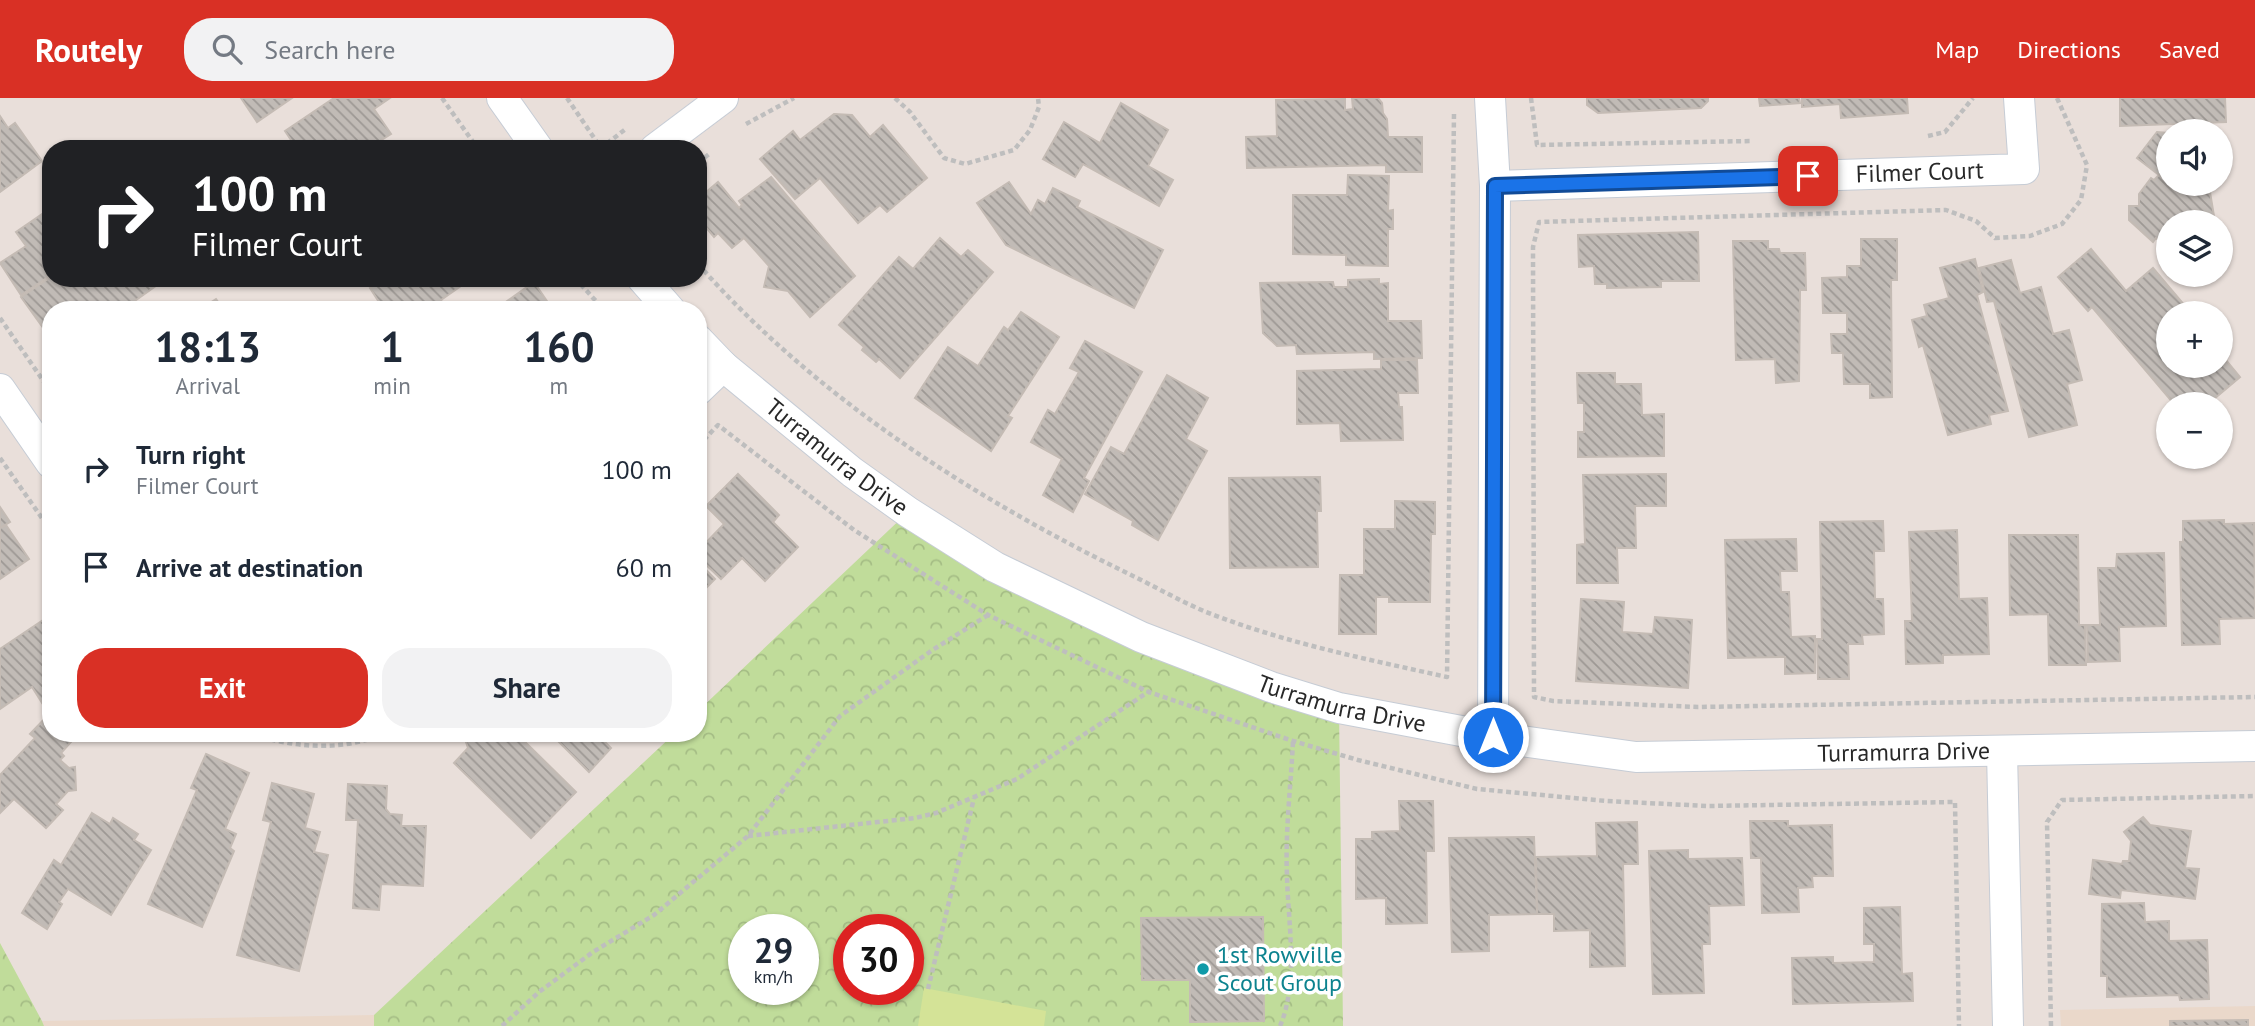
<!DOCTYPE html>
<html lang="en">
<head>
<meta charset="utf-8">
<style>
  body { margin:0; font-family:"PT Sans",sans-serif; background:#f2f2f3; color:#1f2937; height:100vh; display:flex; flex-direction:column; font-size:26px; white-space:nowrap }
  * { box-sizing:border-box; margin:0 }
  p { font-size:23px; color:#747a83 }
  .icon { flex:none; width:38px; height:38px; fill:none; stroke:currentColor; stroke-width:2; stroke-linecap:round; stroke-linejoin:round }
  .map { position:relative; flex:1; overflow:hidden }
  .drawer { position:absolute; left:42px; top:203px; width:665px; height:441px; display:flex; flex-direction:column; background:#fff; border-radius:28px; box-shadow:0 2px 5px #0004 }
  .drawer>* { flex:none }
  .top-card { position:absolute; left:42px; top:42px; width:665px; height:147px; border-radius:28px; box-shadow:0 2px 5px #0004; background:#202124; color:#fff; overflow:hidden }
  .fabs { position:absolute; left:2156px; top:21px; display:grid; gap:14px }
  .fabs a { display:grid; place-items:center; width:77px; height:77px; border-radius:50%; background:#fff; box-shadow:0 2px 5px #0004; font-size:35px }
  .speed { position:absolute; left:728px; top:816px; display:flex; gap:14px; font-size:35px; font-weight:700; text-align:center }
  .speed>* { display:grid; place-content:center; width:91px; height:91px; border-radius:50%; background:#fff; box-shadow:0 2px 5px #0004; line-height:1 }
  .speed small { font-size:18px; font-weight:400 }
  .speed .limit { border:10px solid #d22; background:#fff; color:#111 }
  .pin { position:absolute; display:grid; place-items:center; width:60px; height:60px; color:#fff; margin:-30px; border-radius:14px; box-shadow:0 4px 10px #0006 }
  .me { position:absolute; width:77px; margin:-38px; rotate:0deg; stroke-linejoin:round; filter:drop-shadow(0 0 5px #0008) }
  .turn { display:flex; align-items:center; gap:24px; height:147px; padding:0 35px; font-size:32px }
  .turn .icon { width:91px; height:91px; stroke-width:2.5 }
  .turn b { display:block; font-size:49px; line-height:60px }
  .eta { display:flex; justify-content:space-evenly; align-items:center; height:119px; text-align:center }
  .eta b { font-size:42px; font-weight:700; line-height:49px }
  .button { display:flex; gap:14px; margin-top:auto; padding:14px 35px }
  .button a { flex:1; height:80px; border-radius:28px; background:#d93025; color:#fff; font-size:28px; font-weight:700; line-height:80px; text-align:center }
  .button a+a { background:#f2f2f3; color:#1f2937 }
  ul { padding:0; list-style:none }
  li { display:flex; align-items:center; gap:21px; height:98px; padding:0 35px }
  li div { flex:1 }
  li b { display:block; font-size:26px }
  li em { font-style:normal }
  header { display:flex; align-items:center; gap:42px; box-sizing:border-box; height:98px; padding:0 35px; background:#d93025; color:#fff }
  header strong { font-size:33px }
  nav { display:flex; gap:38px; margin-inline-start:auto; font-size:24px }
  .search { width:490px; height:63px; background:#f2f2f3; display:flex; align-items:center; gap:18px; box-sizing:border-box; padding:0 24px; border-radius:28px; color:#747a83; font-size:26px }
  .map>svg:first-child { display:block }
  .education { fill:#ead8ca }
  .forest { fill:url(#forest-crowns); fill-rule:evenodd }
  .pitch { fill:#d4e397 }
  .building { fill:url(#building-back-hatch); stroke:#c4bbb4; stroke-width:2 }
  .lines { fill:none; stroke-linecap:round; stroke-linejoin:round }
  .street-casing { stroke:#c6ccd5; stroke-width:32 }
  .path { stroke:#bebebe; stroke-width:4.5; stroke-dasharray:5 3.5; stroke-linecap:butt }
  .street { stroke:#fff; stroke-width:30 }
  .route-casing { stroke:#114b97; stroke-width:18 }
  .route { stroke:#1a73e8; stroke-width:12 }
  .culture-dot { fill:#0f9aa8; stroke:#fff; stroke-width:2.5 }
  .labels { text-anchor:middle; stroke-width:7; stroke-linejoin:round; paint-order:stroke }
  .street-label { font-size:24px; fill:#282828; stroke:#fff }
  .culture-label { font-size:24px; fill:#0d838f; stroke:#fff; text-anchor:start }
</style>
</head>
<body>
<header>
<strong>Routely</strong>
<div class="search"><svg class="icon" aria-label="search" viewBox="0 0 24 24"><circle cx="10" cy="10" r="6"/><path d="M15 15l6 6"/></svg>Search here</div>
<nav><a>Map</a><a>Directions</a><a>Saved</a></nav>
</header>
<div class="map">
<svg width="2255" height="928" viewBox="0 0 2255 928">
  <defs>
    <pattern id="forest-crowns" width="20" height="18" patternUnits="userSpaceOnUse" patternTransform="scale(1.75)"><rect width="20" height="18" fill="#c0dc9a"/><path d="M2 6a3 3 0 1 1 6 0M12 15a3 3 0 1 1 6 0" fill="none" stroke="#a5bd85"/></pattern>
    <pattern id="building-back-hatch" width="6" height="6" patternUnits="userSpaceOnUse" patternTransform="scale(1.75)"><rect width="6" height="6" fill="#c1bbb6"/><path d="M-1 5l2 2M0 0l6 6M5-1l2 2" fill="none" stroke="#9d9894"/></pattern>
  </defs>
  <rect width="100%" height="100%" fill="#e9dfda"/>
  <g class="education">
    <path d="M2255,908V928H2061L2060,912Z"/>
    <path d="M374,917V928H44L42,923Z"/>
  </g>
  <g class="forest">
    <path d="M908,414L995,469L1339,610L1343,928H374V917L675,635H698V613ZM744,831H803V891H744ZM849,831H908V891H849Z"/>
    <path d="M0,845L42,923L44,928H0Z"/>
  </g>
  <path class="pitch" d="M924,890L1046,913L1044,928H918Z"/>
  <g class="building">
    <path d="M241,0H292L257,24Z"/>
    <path d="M334,0H390L374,11L391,36L372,48L375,51H297L285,33Z"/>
    <path d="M1352,0H1378L1382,5L1383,15L1387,21L1388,39H1422V74H1386V67L1247,70L1246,39L1277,38L1276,2L1345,1V12L1353,11Z"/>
    <path d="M1587,0H1708V3L1701,10L1598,15L1587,7Z"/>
    <path d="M1759,0H1799L1800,5L1760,8Z"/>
    <path d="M1802,0H1907L1908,15L1841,20L1840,6L1802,9Z"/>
    <path d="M2120,0H2225L2226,24L2120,28Z"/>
    <path d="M1121,5L1168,32L1148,68L1173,82L1159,108L1083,66L1075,79L1043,61L1064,24L1100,45Z"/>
    <path d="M834,16L852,17L870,39L883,27L927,80L887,114L880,107L858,125L820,80L795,101L760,61L793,33L800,42Z"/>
    <path d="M0,18L8,30L15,25L42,63L0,94Z"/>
    <path d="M2157,34L2168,35V86H2199L2210,94L2215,124H2168V150L2156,140L2153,144L2129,122V108H2139V96L2151,80L2154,82L2159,77L2137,60Z"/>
    <path d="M1348,77L1389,78L1388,113L1393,112V131H1388V168L1346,167V157L1293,156V97H1347Z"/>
    <path d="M771,79L855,178L810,219L788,193L764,189L769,168L744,140L732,150L718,135L714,139L698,120V101L718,84L739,110L742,107L739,103Z"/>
    <path d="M1009,84L1031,116L1038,102L1045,106L1053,90L1080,103L1077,109L1163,152L1134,210L1006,147L977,105Z"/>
    <path d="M51,110V170L49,172L51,177L21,197L0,165L26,148L16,134Z"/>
    <path d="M1698,134L1699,183H1661V189L1607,190V186H1595L1594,168L1579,169L1578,137Z"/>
    <path d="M940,140L961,159L968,152L993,174L900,280L879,261L876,264L862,252L864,249L839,227L899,159L913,171Z"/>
    <path d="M1861,141H1897V182H1891L1892,299L1870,300V286H1844L1843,255H1832L1831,236H1847V215H1823L1822,180L1847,179V168H1861Z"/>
    <path d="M1733,143H1768V151H1779L1780,155H1805L1806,192H1800L1799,283L1776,285L1775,261L1736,262Z"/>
    <path d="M2091,151L2126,193L2153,170L2191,215H2168V268H2221V256L2240,279L2208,306H2174L2092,209L2088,213L2058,179Z"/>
    <path d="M1975,161L1983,194L1977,197L2008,313L1989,317L1991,326L1948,337L1923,247L1919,249L1912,222L1927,218L1924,207L1949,200L1940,170Z"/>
    <path d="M2011,162L2020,195L2041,189L2053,236L2069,232L2082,282L2067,286L2077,327L2029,339L1994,203L1987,204L1979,170Z"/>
    <path d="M51,179L61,180L63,183L67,180H167L122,212H77L75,209L71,212H51V226L44,231L21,199Z"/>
    <path d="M385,180H471V181L441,202L443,206L434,212H384L370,190Z"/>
    <path d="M1379,181V186L1388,185V223H1421L1422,260L1374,261V254L1297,256L1296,247L1277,248L1263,235L1260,185L1333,184L1334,189H1348V182Z"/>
    <path d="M534,184L553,212H497L496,211Z"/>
    <path d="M216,201L224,212H199Z"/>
    <path d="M1021,214L1059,239L1008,318L1012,320L991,353L915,300L948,249L978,268L1004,229L1008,232Z"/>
    <path d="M1085,243L1142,274L1084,380L1089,383L1073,414L1043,397L1062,361L1031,344L1048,312L1055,316L1079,274L1070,270Z"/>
    <path d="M1381,262H1417L1418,295H1398L1399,309H1402L1403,342L1341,343L1340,325L1297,326V273L1381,271Z"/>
    <path d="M1577,275H1615V286H1641L1642,317L1664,316V358L1578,359V334H1584V305H1578Z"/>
    <path d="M1167,277L1208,300L1186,341L1207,353L1158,442L1132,427L1133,423L1085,396L1111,349L1124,356Z"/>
    <path d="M738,376L779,417L773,424L798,449L765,483L742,460L721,481L698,459V453L724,426L706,408Z"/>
    <path d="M1666,376V408H1635L1636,450H1617L1618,485H1577V447L1585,446L1583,377Z"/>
    <path d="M1320,379L1321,413H1317L1318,469L1230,470L1229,380Z"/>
    <path d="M1395,403L1435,404V436H1431L1430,504H1389V499H1376V536H1339L1340,477H1364V431H1395Z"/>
    <path d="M0,409L10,424L0,430Z"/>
    <path d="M2224,422V426L2254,425L2255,520L2219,521L2220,546L2182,547L2180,444H2183V423Z"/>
    <path d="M1883,423L1884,453H1874L1875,501H1883L1884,536L1862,537L1863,546H1848L1849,581H1818L1817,541H1822L1820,424Z"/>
    <path d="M6,427L29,461L0,481V430Z"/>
    <path d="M1957,432L1959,501L1987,500L1989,556L1943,557V565L1906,566L1905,523H1912L1909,434Z"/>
    <path d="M2009,437H2078L2079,527H2085L2086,567H2049L2048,516L2010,517Z"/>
    <path d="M1796,441L1797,473H1780L1781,494H1789L1791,539L1815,538V575L1785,576V559L1728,560L1725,442Z"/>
    <path d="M2164,455L2166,528L2119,529L2120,563L2088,564L2087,527H2100L2098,470H2116L2117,456Z"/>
    <path d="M698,464L715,481L698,498Z"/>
    <path d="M1581,501L1624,504L1622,534L1653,536L1655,519L1692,522L1688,590L1576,583Z"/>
    <path d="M46,520L51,527V603L44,608L32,589L0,611V551Z"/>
    <path d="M51,614V635H79L61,655L64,658L60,662L69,670L75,669L76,692L68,693L56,706L63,712L46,730L14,701L0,715V677L35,640L30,636Z"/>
    <path d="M472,635H516L576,694L531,740L454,665L468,650L465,641Z"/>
    <path d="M550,635H596L611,650L589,674Z"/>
    <path d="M206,656L249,675L225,731L236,736L230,750L234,753L202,829L148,806L197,692L191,690Z"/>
    <path d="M272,685L314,696L305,730L320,734L314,754L328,757L299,873L237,857L271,724L263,722Z"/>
    <path d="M348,686L387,688L386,711L390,716L402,717L401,728H426L423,788L381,786L379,812L353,810L358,722H346Z"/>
    <path d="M1399,703H1433L1434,753H1426L1427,825L1386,826V800L1356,801V741H1372V734L1400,733Z"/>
    <path d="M92,715L110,726L113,720L138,736L134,742L151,752L111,817L68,791L59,804L62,806L47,831L22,815L54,762L61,767Z"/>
    <path d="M2143,719L2150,727L2191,733L2185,770L2199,771L2195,801L2121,792L2120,800L2089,796L2093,762L2122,766L2123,763H2129L2131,743L2124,734Z"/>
    <path d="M1750,723H1788V728L1832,727L1833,778H1812L1813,789L1798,790L1799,814L1762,815L1761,760H1751Z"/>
    <path d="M1637,724L1638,766H1623L1625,868L1590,869V832L1554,833V816H1537L1536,759L1597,758L1596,725Z"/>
    <path d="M1534,739L1537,816L1489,817V853L1452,854L1449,740Z"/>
    <path d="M1688,752V761L1742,760L1744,807L1709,808L1710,846H1702L1704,895L1653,896L1649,753Z"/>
    <path d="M2144,805L2145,824L2169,823V843L2207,842L2209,901L2180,902L2179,897L2107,899V878H2101L2102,806Z"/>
    <path d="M1900,809L1902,876L1912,875L1913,903L1793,906L1792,860L1833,859V865L1874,864V846H1864V810Z"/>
    <path d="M1263,819L1264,923L1190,924V882H1142L1141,820Z"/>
    <path d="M2248,922V928H2170V923Z"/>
  </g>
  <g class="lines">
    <defs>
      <g id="street">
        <path d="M502,0L538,51"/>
        <path d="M1490,0L1495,88L1493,639"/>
        <path d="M655,51L723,0"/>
        <path id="s1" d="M1495,88L2024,71L2019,0"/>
        <path d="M642,180L670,212"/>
        <path id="s2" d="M698,242L723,268L852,374L908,414L995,469L1141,539L1271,589L1339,610L1493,639L1636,659L2255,648"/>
        <path d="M0,291L51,365"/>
        <path d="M698,292L723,268"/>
        <path d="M2002,653L2008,928"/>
      </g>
    </defs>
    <use href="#street" class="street-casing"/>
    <g class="path">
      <path d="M442,0L478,51"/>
      <path d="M567,0L601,50L627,30"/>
      <path d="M895,0L910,14L944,60L965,66L1014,52L1030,32L1039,9L1038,0"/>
      <path d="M1531,0L1537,47L1752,43"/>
      <path d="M2057,0L2087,67L2081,102L2062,126L2030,138L1995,140L1976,123L1946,112L1539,124L1533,149L1534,599L1553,603L1698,609L2255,599"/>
      <path d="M746,26L794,0"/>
      <path d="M1928,38L1945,34L1973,0"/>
      <path d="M698,65L709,56"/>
      <path d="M698,166C815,299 973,400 1131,477C1160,491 1190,509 1222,520C1295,547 1371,562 1447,579L1454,15"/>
      <path d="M575,180L604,212"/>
      <path d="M0,220L51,294"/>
      <path d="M698,348L718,327L854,432L988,517L1149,594L1293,643L1358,662L1477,691L1606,703L1708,708L1955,704L1959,928"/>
      <path d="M0,360L51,433"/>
      <path d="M246,635C293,649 339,655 385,635"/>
      <path d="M748,738L915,720L936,715L1017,681L1148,594"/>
      <path d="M928,891L974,700"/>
      <path d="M502,928L539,894L593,854L654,817L748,738L840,618L931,553L988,517"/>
      <path d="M1280,928C1299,884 1288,824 1287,778C1285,733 1291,687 1293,643"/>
      <path d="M2051,928L2047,724L2062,702L2255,698"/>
    </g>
    <use href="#street" class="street"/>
  </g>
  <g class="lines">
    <defs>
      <path id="route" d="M1493,639L1495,88L1808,78"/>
    </defs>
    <use href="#route" class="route-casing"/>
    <use href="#route" class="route"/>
  </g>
  <circle class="culture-dot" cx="1203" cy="871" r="7"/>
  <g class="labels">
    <g class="street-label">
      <text dy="8" stroke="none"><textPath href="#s1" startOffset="425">Filmer Court</textPath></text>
      <text dy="8" stroke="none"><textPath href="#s2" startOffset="182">Turramurra Drive</textPath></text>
      <text dy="8" stroke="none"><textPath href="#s2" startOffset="749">Turramurra Drive</textPath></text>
      <text dy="8" stroke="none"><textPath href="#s2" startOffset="1316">Turramurra Drive</textPath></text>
    </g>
    <g class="culture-label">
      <text x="1217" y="865">1st Rowville<tspan x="1217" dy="28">Scout Group</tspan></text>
    </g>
  </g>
</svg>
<div class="fabs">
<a><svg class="icon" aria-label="sound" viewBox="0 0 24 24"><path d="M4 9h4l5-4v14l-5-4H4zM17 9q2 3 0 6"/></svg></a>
<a><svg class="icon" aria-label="layers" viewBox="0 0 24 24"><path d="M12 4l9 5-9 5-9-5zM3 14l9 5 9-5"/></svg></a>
<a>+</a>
<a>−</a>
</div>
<div class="speed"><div>29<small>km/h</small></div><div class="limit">30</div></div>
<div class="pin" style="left:1808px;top:78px;background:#d93025"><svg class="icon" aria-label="arrive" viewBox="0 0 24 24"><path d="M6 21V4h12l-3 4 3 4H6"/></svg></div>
<svg class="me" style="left:1493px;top:639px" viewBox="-20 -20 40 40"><circle r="17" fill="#1a73e8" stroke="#fff" stroke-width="3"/><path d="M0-11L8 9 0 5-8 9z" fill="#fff"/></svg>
<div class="top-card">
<div class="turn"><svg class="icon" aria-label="right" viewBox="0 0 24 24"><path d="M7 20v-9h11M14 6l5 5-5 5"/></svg><div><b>100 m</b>Filmer Court</div></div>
</div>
<section class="drawer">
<div class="eta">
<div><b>18:13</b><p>Arrival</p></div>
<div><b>1</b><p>min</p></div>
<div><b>160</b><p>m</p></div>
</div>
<ul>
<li><svg class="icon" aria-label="right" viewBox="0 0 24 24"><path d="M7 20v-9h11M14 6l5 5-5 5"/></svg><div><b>Turn right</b><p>Filmer Court</p></div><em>100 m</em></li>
<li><svg class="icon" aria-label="arrive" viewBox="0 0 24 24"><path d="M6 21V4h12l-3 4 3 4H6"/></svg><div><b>Arrive at destination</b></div><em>60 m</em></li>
</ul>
<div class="button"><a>Exit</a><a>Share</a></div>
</section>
</div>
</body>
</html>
